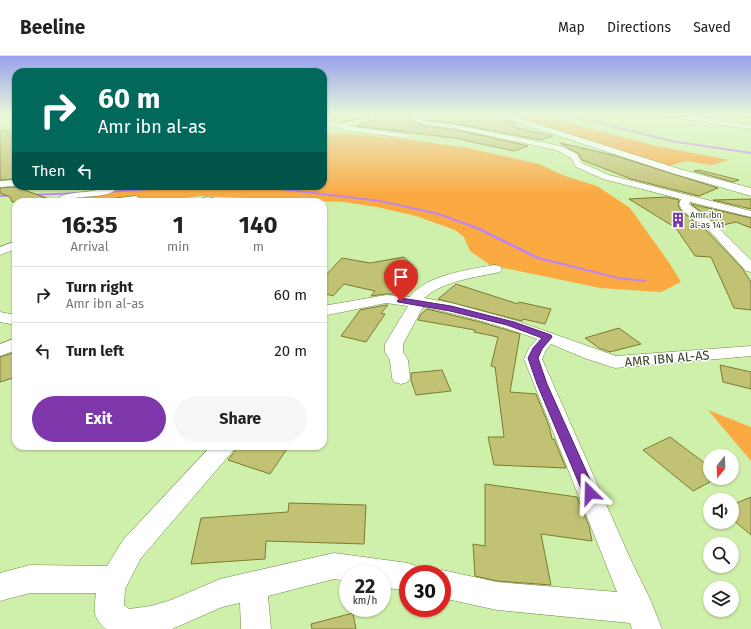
<!DOCTYPE html>
<html lang="en">
<head>
<meta charset="utf-8">
<style>
  body { margin:0; font-family:"Fira Sans",sans-serif; background:#f6f6f6; color:#222; height:100vh; display:flex; flex-direction:column; font-size:15px; white-space:nowrap }
  * { box-sizing:border-box; margin:0 }
  p { font-size:13px; color:#767676 }
  .icon { flex:none; width:22px; height:22px; fill:none; stroke:currentColor; stroke-width:2; stroke-linecap:round; stroke-linejoin:round }
  .map { position:relative; flex:1; overflow:hidden }
  .sheet { position:absolute; left:12px; top:142px; width:315px; height:252px; display:flex; flex-direction:column; background:#fff; border-radius:12px; box-shadow:0 1px 3px #0004 }
  .sheet>* { flex:none }
  .top-card { position:absolute; left:12px; top:12px; width:315px; height:122px; border-radius:12px; box-shadow:0 1px 3px #0004; background:#00695c; color:#fff; overflow:hidden }
  .needle { width:26px; rotate:199deg }
  .tools { position:absolute; left:703px; top:393px; display:grid; gap:8px }
  .tools a { display:grid; place-items:center; width:36px; height:36px; border-radius:50%; background:#fff; box-shadow:0 1px 3px #0004; font-size:20px }
  .speed { position:absolute; left:339px; top:509px; display:flex; gap:8px; font-size:20px; font-weight:700; text-align:center }
  .speed>* { display:grid; place-content:center; width:52px; height:52px; border-radius:50%; background:#fff; box-shadow:0 1px 3px #0004; line-height:1 }
  .speed small { font-size:10px; font-weight:400 }
  .speed .limit { border:6px solid #d22; background:#fff; color:#111 }
  .pin { position:absolute; display:grid; place-items:center; width:34px; height:34px; color:#fff; margin:-41px -17px; border-radius:50% 50% 50% 0; rotate:-45deg; box-shadow:0 0 4px #0007 }
  .pin .icon { rotate:45deg }
  .me { position:absolute; width:44px; margin:-22px; rotate:338deg; stroke-linejoin:round; filter:drop-shadow(0 0 3px #0008) }
  .turn { display:flex; align-items:center; gap:14px; height:84px; padding:0 20px; font-size:18px }
  .turn .icon { width:52px; height:52px; stroke-width:2.5 }
  .turn b { display:block; font-size:28px; line-height:34px }
  .then { display:flex; align-items:center; height:38px; padding:0 20px; background:#0003; gap:8px; font-size:15px }
  .eta { display:flex; justify-content:space-evenly; align-items:center; height:68px; text-align:center }
  .eta b { font-size:24px; font-weight:700; line-height:28px }
  .button { display:flex; gap:8px; margin-top:auto; padding:8px 20px }
  .button a { flex:1; height:46px; border-radius:24px; background:#7d37aa; color:#fff; font-size:16px; font-weight:700; line-height:46px; text-align:center }
  .button a+a { background:#f6f6f6; color:#222 }
  ul { padding:0; list-style:none }
  li { display:flex; align-items:center; gap:12px; height:56px; padding:0 20px; border-top:1px solid #e0e0e0 }
  li div { flex:1 }
  li b { display:block; font-size:15px }
  li em { font-style:normal }
  header { display:flex; align-items:center; gap:24px; box-sizing:border-box; height:56px; padding:0 20px; background:#fff; border-bottom:1px solid #e0e0e0 }
  header strong { font-size:19px }
  nav { display:flex; gap:22px; margin-inline-start:auto; font-size:14px }
  .map>svg:first-child { display:block }
  .green { fill:#fba941 }
  .lines { fill:none; stroke-linecap:round; stroke-linejoin:round }
  .stream { fill:#c284f2; fill-rule:evenodd }
  .building { fill:#c2c275; stroke:#7b7b2e }
  .street-casing { stroke:#6d8b48; stroke-width:1 }
  .secondary-casing { stroke:#6d8b48; stroke-width:1 }
  .street { fill:#fff; fill-rule:evenodd }
  .secondary { fill:#fff; fill-rule:evenodd }
  .route { fill:#7d37aa; stroke:#51246e }
  .labels { text-anchor:middle; stroke-width:3; stroke-linejoin:round; paint-order:stroke }
  .far-poi-label { font-size:9px; fill:#344124; stroke:#fff; text-anchor:start }
  .near-street-label { font-size:13px; fill:#344124; stroke:#fff }
</style>
</head>
<body>
<header>
<strong>Beeline</strong>
<nav><a>Map</a><a>Directions</a><a>Saved</a></nav>
</header>
<div class="map">
<svg width="751" height="573" viewBox="0 0 751 573">
  <rect width="100%" height="100%" fill="#cff0aa"/>
  <g class="green">
    <path d="M536,58L656,90L729,104L711,109L686,105L668,110L513,61Z"/>
    <path d="M323,78H350L413,84L467,92L539,108L565,120L597,130L630,152L670,208L681,226L661,236L600,232L490,209L470,195L464,181L455,174L416,160L377,151L344,146L200,140L154,146H77L99,130H323Z"/>
    <path d="M708,354L751,371V405Z"/>
  </g>
  <g class="lines">
    <g class="stream">
      <path d="M561,58H566L671,84L751,96V98L671,86Z"/>
      <path d="M182,130H198L196,131L105,137L103,136L105,135Z"/>
      <path d="M254,130H264L380,144L439,157L478,171L539,201L618,221L645,224L647,225L645,226L618,223L537,203L476,173L438,159L380,146L256,131Z"/>
      <path d="M80,136H81V138L29,140L27,139L29,138Z"/>
      <path d="M12,138H13V140L0,141V139Z"/>
    </g>
  </g>
  <g class="building">
    <path d="M331,58H406L412,65L424,70L457,74L528,90L514,95L454,82L356,70L375,64L376,61L373,59L344,66L330,61Z"/>
    <path d="M417,58H491L514,67L515,71H513L553,80L541,84L457,68L426,64Z"/>
    <path d="M16,73V123L0,124V75Z"/>
    <path d="M561,87L616,100L718,132L699,140L631,123L582,104L578,97L561,88Z"/>
    <path d="M699,114L739,124L733,126L694,115Z"/>
    <path d="M16,131L52,144L51,146H12L10,141L0,137V132Z"/>
    <path d="M666,141L679,144L678,149L681,155L706,174L742,212L751,226V254L734,252L711,201L695,200L676,172L629,143Z"/>
    <path d="M751,143V153L713,144Z"/>
    <path d="M691,148L751,162V172L736,166L719,170Z"/>
    <path d="M404,201L417,214L397,238H386L371,240L375,235L344,228L333,240L323,237V222L342,202L370,207Z"/>
    <path d="M456,228L518,248L519,246L551,253L545,268L523,263L522,265L438,243Z"/>
    <path d="M386,249H388L381,257L385,258L366,286L341,280L360,254Z"/>
    <path d="M427,253L480,266L520,278L510,336L536,338L549,370L552,383H554L566,412L494,409L488,381H504L495,311L491,310L498,281L474,276L475,274L418,264L421,258Z"/>
    <path d="M619,272L641,288L610,296L599,292L585,282Z"/>
    <path d="M13,297L16,298V321L0,326V301Z"/>
    <path d="M720,309L751,316V333L723,326Z"/>
    <path d="M442,314L451,335L416,339L411,324V317Z"/>
    <path d="M670,381L710,411V426L693,435L643,394Z"/>
    <path d="M239,390H289L270,418L228,404Z"/>
    <path d="M485,428L577,441L589,470L592,485L541,478L551,529L497,525L475,520L473,488L485,490Z"/>
    <path d="M751,441V479L732,463V449Z"/>
    <path d="M289,447L366,449L364,488L266,485L265,503L191,508L201,462L288,456Z"/>
    <path d="M353,557L356,573H312L311,568Z"/>
  </g>
  <g class="lines">
    <defs>
      <g id="street">
        <path d="M407,58H414L425,65L457,69L561,90L577,98L582,107L609,119L751,155V161L690,146L689,148L716,169L751,204V216L746,215L708,173L682,154L679,148L681,143L603,123L576,111L571,102L556,94L457,73L424,69L413,64Z"/>
        <path d="M653,58H673L751,69V73Z"/>
        <path d="M373,60L375,61V63L347,70L407,78L411,80L407,82L349,75L337,71L323,69V65L343,68L344,67Z"/>
        <path d="M16,124V130L0,131V125Z"/>
        <path d="M108,130H120C109,143 89,139 75,142C66,144 67,146 57,146L59,141C75,134 94,138 108,130Z"/>
        <path d="M136,140L141,143L140,145L106,146L111,143Z"/>
        <path d="M207,141L223,144L224,146H203L202,144L203,142Z"/>
        <path d="M16,185V193L0,199V191Z"/>
        <path d="M495,209L500,210L502,213L500,216C474,222 445,224 424,242L451,247L517,265L616,300L751,290V300L615,312L584,302L551,288L546,294L542,303L629,500L650,543L662,573H632L630,567L497,554L442,542V518H432L442,514L497,526L617,536L524,303L529,292L537,283C500,269 462,259 423,251L403,288V296L408,304L410,322L408,326L401,328L394,326L392,322L390,304L385,296V288L408,250L386,247L323,260V250L386,239L410,241C425,219 471,213 495,209Z"/>
        <path d="M0,256L16,259V269L0,266Z"/>
        <path d="M16,282V294L0,300V288Z"/>
        <path d="M211,390H235L232,396L141,502L125,533L124,549L129,553L151,550L171,544L220,523L334,497L408,507L418,511L421,518H408V535L382,531V518H348V525L334,523L268,540L271,573H241L240,547L222,551L172,573H106C92,561 94,554 96,537H30L0,545V517L30,509L107,510L123,484Z"/>
      </g>
      <path id="secondary" d="M492,58H506L683,114L751,132V140L675,118Z"/>
    </defs>
    <use href="#street" class="street-casing"/>
    <use href="#secondary" class="secondary-casing"/>
    <use href="#street" class="street"/>
    <use href="#secondary" class="secondary"/>
  </g>
  <linearGradient id="sky" x2="0" y2="1"><stop stop-color="#99a1ec"/><stop offset="0.42" stop-color="#e9f8d9"/><stop offset="1" stop-color="#e9f8d9" stop-opacity="0"/></linearGradient>
  <rect width="751" height="139" fill="url(#sky)"/>
  <path class="route" d="M401,242L451,250L514,266L551,279L552,281L542,293L538,302L547,328L596,437L594,441L590,442L585,441L583,437L537,328L528,302L533,292L542,282L507,269L450,255L398,246L397,245Z"/>
  <defs>
    <symbol id="building-bare" viewBox="-9 -9 18 18"><path d="M-4-6H4V6H1V3H-1V6H-4ZM-2.5-4.3h1.7v1.8h-1.7ZM.8-4.3h1.7v1.8H.8ZM-2.5-1h1.7V.8h-1.7ZM.8-1h1.7V.8H.8Z" fill="#7d37aa" stroke="#fff" stroke-width="2.5" paint-order="stroke"/></symbol>
  </defs>
  <g fill-rule="evenodd">
    <use href="#building-bare" x="667" y="153" width="22" height="22"/>
  </g>
  <g class="labels">
    <g class="far-poi-label">
      <text x="690" y="162">Amr ibn<tspan x="690" dy="10">al-as 141</tspan></text>
    </g>
    <g class="near-street-label">
      <text transform="translate(667 302) rotate(-5)" y="5">AMR IBN AL-AS</text>
    </g>
  </g>
</svg>
<div class="tools">
<a><svg class="needle" viewBox="-14 -14 28 28"><path d="M0-13l5 13h-10z" fill="#e53935"/><path d="M0 13l5-13h-10z" fill="#767676"/></svg></a>
<a><svg class="icon" aria-label="sound" viewBox="0 0 24 24"><path d="M4 9h4l5-4v14l-5-4H4zM17 9q2 3 0 6"/></svg></a>
<a><svg class="icon" aria-label="search" viewBox="0 0 24 24"><circle cx="10" cy="10" r="6"/><path d="M15 15l6 6"/></svg></a>
<a><svg class="icon" aria-label="layers" viewBox="0 0 24 24"><path d="M12 4l9 5-9 5-9-5zM3 14l9 5 9-5"/></svg></a>
</div>
<div class="speed"><div>22<small>km/h</small></div><div class="limit">30</div></div>
<div class="pin" style="left:401px;top:245px;background:#d93025"><svg class="icon" aria-label="arrive" viewBox="0 0 24 24"><path d="M6 21V4h12l-3 4 3 4H6"/></svg></div>
<svg class="me" style="left:590px;top:437px" viewBox="-20 -20 40 40"><path d="M0-17L14 15 0 8-14 15z" fill="#7d37aa" stroke="#fff" stroke-width="4"/></svg>
<div class="top-card">
<div class="turn"><svg class="icon" aria-label="right" viewBox="0 0 24 24"><path d="M7 20v-9h11M14 6l5 5-5 5"/></svg><div><b>60 m</b>Amr ibn al-as</div></div>
<div class="then">Then<svg class="icon" aria-label="left" viewBox="0 0 24 24"><path d="M17 20v-9H6M10 6l-5 5 5 5"/></svg></div>
</div>
<section class="sheet">
<div class="eta">
<div><b>16:35</b><p>Arrival</p></div>
<div><b>1</b><p>min</p></div>
<div><b>140</b><p>m</p></div>
</div>
<ul>
<li><svg class="icon" aria-label="right" viewBox="0 0 24 24"><path d="M7 20v-9h11M14 6l5 5-5 5"/></svg><div><b>Turn right</b><p>Amr ibn al-as</p></div><em>60 m</em></li>
<li><svg class="icon" aria-label="left" viewBox="0 0 24 24"><path d="M17 20v-9H6M10 6l-5 5 5 5"/></svg><div><b>Turn left</b></div><em>20 m</em></li>
</ul>
<div class="button"><a>Exit</a><a>Share</a></div>
</section>
</div>
</body>
</html>
